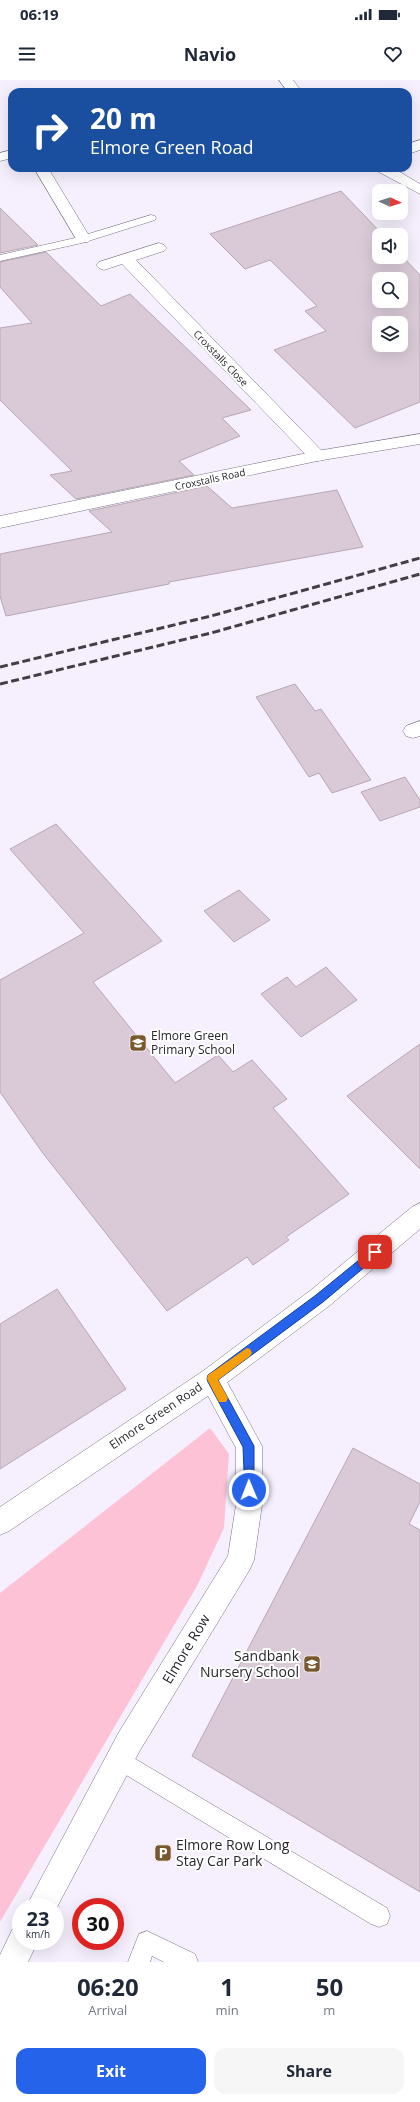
<!DOCTYPE html>
<html lang="en">
<head>
<meta charset="utf-8">
<style>
  body { margin:0; font-family:"Open Sans",sans-serif; background:#f6f6f7; color:#1f2937; height:100vh; display:flex; flex-direction:column; font-size:15px; white-space:nowrap }
  * { box-sizing:border-box; margin:0 }
  p { font-size:13px; color:#747a83 }
  .icon { flex:none; width:22px; height:22px; fill:none; stroke:currentColor; stroke-width:2; stroke-linecap:round; stroke-linejoin:round }
  .map { position:relative; height:1882px; overflow:hidden }
  .side { display:flex; flex-direction:column; background:#fff; flex:1 }
  .side>* { flex:none }
  .hud { position:absolute; left:8px; top:8px; width:404px; height:84px; border-radius:12px; box-shadow:0 4px 16px #0002; background:#1a4fa0; color:#fff; overflow:hidden }
  .needle { width:26px; rotate:93deg }
  .buttons { position:absolute; left:372px; top:104px; display:grid; gap:8px }
  .buttons a { display:grid; place-items:center; width:36px; height:36px; border-radius:8px; background:#fff; box-shadow:0 4px 16px #0002; font-size:20px }
  .speed { position:absolute; left:12px; top:1818px; display:flex; gap:8px; font-size:20px; font-weight:700; text-align:center }
  .speed>* { display:grid; place-content:center; width:52px; height:52px; border-radius:50%; background:#fff; box-shadow:0 4px 16px #0002; line-height:1 }
  .speed small { font-size:10px; font-weight:400 }
  .speed .limit { border:6px solid #d22; background:#fff; color:#111 }
  .pin { position:absolute; display:grid; place-items:center; width:34px; height:34px; color:#fff; margin:-17px; border-radius:8px; box-shadow:0 2px 6px #0006 }
  .me { position:absolute; width:44px; margin:-22px; rotate:359deg; stroke-linejoin:round; filter:drop-shadow(0 0 3px #0008) }
  .turn { display:flex; align-items:center; gap:14px; height:84px; padding:0 16px; font-size:18px }
  .turn .icon { width:52px; height:52px; stroke-width:2.5 }
  .turn b { display:block; font-size:28px; line-height:34px }
  .eta { display:flex; justify-content:space-evenly; align-items:center; height:68px; text-align:center }
  .eta b { font-size:24px; font-weight:700; line-height:28px }
  .action { display:flex; gap:8px; margin-top:auto; padding:8px 16px }
  .action a { flex:1; height:46px; border-radius:12px; background:#2563eb; color:#fff; font-size:16px; font-weight:700; line-height:46px; text-align:center }
  .action a+a { background:#f6f6f7; color:#1f2937 }
  .status { display:flex; justify-content:space-between; align-items:center; height:28px; padding:0 20px; background:#fff; direction:ltr }
  .status svg { height:11px; fill:currentColor }
  header { display:flex; justify-content:space-between; align-items:center; height:52px; padding:0 16px; background:#fff; font-size:18px; font-weight:700 }
  .map>svg:first-child { display:block }
  .green { fill:#fec2d7 }
  .building { fill:#dacad8; stroke:#b7a7b5; fill-rule:evenodd }
  .lines { fill:none; stroke-linecap:round; stroke-linejoin:round }
  .service-casing { stroke:#797283; stroke-width:1 }
  .minor-casing { stroke:#797283; stroke-width:1 }
  .tertiary-casing { stroke:#797283; stroke-width:1 }
  .secondary-casing { stroke:#797283; stroke-width:1 }
  .service { fill:#fff; fill-rule:evenodd }
  .minor { fill:#fff; fill-rule:evenodd }
  .tertiary { fill:#fff; fill-rule:evenodd }
  .secondary { fill:#fff; fill-rule:evenodd }
  .rail { stroke:#413e46; stroke-width:3; stroke-dasharray:8 3.5; stroke-linecap:butt }
  .route { fill:#2563eb; stroke:#184099 }
  .slow { fill:#f59e0b }
  .labels { text-anchor:middle; stroke-width:4; stroke-linejoin:round; paint-order:stroke }
  .far-street-label { font-size:10px; fill:#28252c; stroke:#fff }
  .poi-label { font-size:12px; fill:#28252c; stroke:#fff; text-anchor:start }
  .street-label { font-size:12px; fill:#28252c; stroke:#fff }
  .near-street-label { font-size:14px; fill:#28252c; stroke:#fff }
  .near-poi-label { font-size:14px; fill:#28252c; stroke:#fff; text-anchor:end }
</style>
</head>
<body>
<div class="status"><b>06:19</b><svg viewBox="0 0 49 12"><path d="M0 12V9h3v3zM5 12V6h3v6zM10 12V3h3v9zM15 12V0h3v12zM26 1h20v11H26zM47 4h2v5h-2z"/></svg></div>
<header><svg class="icon" aria-label="menu" viewBox="0 0 24 24"><path d="M4 6h16M4 12h16M4 18h16"/></svg>Navio<svg class="icon" aria-label="heart" viewBox="0 0 24 24"><path d="M12 20l-8-8c-3-5 5-10 8-4 3-6 11-1 8 4z"/></svg></header>
<div class="map">
<svg width="420" height="1882" viewBox="0 0 420 1882">
  <rect width="100%" height="100%" fill="#f5effe"/>
  <path class="green" d="M210,1348L229,1374L224,1448L197,1506L0,1842V1513Z"/>
  <g class="building">
    <path d="M341,111L383,155H379V177H401V175L420,195V322L355,348L274,270L326,251L305,231L317,226L270,180L245,189L210,154ZM379,199H401V221H379ZM379,243H401V265H379Z"/>
    <path d="M0,128L38,165L0,173Z"/>
    <path d="M46,172L101,226L130,214L251,330L222,338L240,356L179,381L194,395L76,419L50,395L72,391L0,320V248L32,243L0,207V182Z"/>
    <path d="M207,406L232,428L337,410L363,467L169,502V504L6,536L0,516V474L112,452L89,431Z"/>
    <path d="M295,604L315,631L321,629L371,700L332,713L319,693L309,697L256,617Z"/>
    <path d="M405,697L420,720V727L380,741L361,712Z"/>
    <path d="M56,744L162,861L93,902L175,1003L218,975L233,992L252,980L287,1019L273,1028L349,1114L286,1157L289,1160L253,1185L247,1177L167,1231L42,1072L0,1012V900L84,853L10,769Z"/>
    <path d="M239,810L270,840L234,862L204,831Z"/>
    <path d="M326,887L357,920L301,957L261,914L287,897L296,907Z"/>
    <path d="M420,964V1089L347,1016Z"/>
    <path d="M57,1209L126,1309L0,1389V1244Z"/>
    <path d="M353,1368L420,1404V1422L409,1444L420,1450V1812L192,1676Z"/>
  </g>
  <g class="lines">
    <defs>
      <g id="service">
        <path d="M151,135L155,136L156,138L155,140L82,163L0,181V175L75,158Z"/>
        <path d="M120,1670L387,1828L390,1836L387,1844L379,1847L371,1844L113,1687L110,1680L113,1673Z"/>
        <path d="M147,1851L195,1874L198,1882H164L152,1876L150,1882H128L139,1854Z"/>
      </g>
      <g id="minor">
        <path d="M420,60V70L408,74V64Z"/>
        <path d="M12,70V78L0,81V73Z"/>
        <path d="M34,88H48L91,159L88,162H78Z"/>
        <path d="M159,163L164,165L167,168L164,171L136,180L323,372L326,376L323,380L317,381L311,380L122,184L104,190L99,188L96,185L99,182Z"/>
        <path d="M420,641V656L413,658L406,656L403,651L406,646Z"/>
        <path d="M212,1287L221,1291L262,1366V1425L254,1480L250,1489L139,1672L55,1831V1827H26L119,1652L228,1476L236,1425V1368L199,1299L203,1291Z"/>
        <path d="M21,1847V1861H38L28,1882H0V1875L12,1850Z"/>
      </g>
      <g id="tertiary">
        <path d="M279,0H293L302,12H288Z"/>
        <path d="M375,88H393L420,104V114L377,91Z"/>
        <path d="M420,354V364L317,381L0,448V436L317,371Z"/>
      </g>
      <path id="secondary" d="M420,1123V1149L329,1226L221,1307L9,1451L0,1455V1427L203,1291L311,1210L412,1127Z"/>
    </defs>
    <use href="#service" class="service-casing"/>
    <use href="#minor" class="minor-casing"/>
    <use href="#tertiary" class="tertiary-casing"/>
    <use href="#secondary" class="secondary-casing"/>
    <use href="#service" class="service"/>
    <use href="#minor" class="minor"/>
    <use href="#tertiary" class="tertiary"/>
    <use href="#secondary" class="secondary"/>
    <g class="rail">
      <path d="M0,587L211,536L420,478"/>
      <path d="M0,604L211,553L420,494"/>
    </g>
  </g>
  <path class="route" d="M375,1167L380,1172L379,1175L323,1222L218,1300L254,1366V1410L253,1414L249,1416L245,1414L243,1367L208,1302L207,1299L208,1295L316,1215Z"/>
  <path class="slow" d="M247,1268L250,1269L252,1273L250,1276L218,1300L228,1318L226,1322H219L207,1299L208,1295Z"/>
  <defs>
    <symbol id="school-square" viewBox="-11 -11 22 22"><rect x="-9" y="-9" width="18" height="18" rx="4" fill="#78592e" stroke="#fff"/><path d="M0-5L7-2L0 1L-7-2ZM-4 1L0 2.5L4 1V4Q0 6-4 4Z" fill="#fff"/></symbol>
    <symbol id="parking-square" viewBox="-11 -11 22 22"><rect x="-9" y="-9" width="18" height="18" rx="4" fill="#78592e" stroke="#fff"/><path d="M-3.5-5.5H1a3.5 3.5 0 0 1 0 7H-1V5.5H-3.5ZM-1-3.4V-.6H.8a1.4 1.4 0 0 0 0-2.8Z" fill="#fff"/></symbol>
  </defs>
  <g fill-rule="evenodd">
    <use href="#school-square" x="128" y="953" width="20" height="20"/>
    <use href="#school-square" x="302" y="1574" width="20" height="20"/>
    <use href="#parking-square" x="153" y="1763" width="20" height="20"/>
  </g>
  <g class="labels">
    <g class="far-street-label">
      <text transform="translate(221 278) rotate(46)" y="4">Croxstalls Close</text>
      <text transform="translate(210 399) rotate(-12)" y="4">Croxstalls Road</text>
    </g>
    <g class="poi-label">
      <text x="151" y="960">Elmore Green<tspan x="151" dy="14">Primary School</tspan></text>
    </g>
    <g class="street-label">
      <text transform="translate(156 1336) rotate(-34)" y="4">Elmore Green Road</text>
    </g>
    <g class="near-street-label">
      <text transform="translate(186 1569) rotate(-59)" y="5">Elmore Row</text>
    </g>
    <g class="near-poi-label">
      <text x="299" y="1581">Sandbank<tspan x="299" dy="16">Nursery School</tspan></text>
      <text x="176" y="1770" text-anchor="start">Elmore Row Long<tspan x="176" dy="16">Stay Car Park</tspan></text>
    </g>
  </g>
</svg>
<div class="buttons">
<a><svg class="needle" viewBox="-14 -14 28 28"><path d="M0-13l5 13h-10z" fill="#e53935"/><path d="M0 13l5-13h-10z" fill="#747a83"/></svg></a>
<a><svg class="icon" aria-label="sound" viewBox="0 0 24 24"><path d="M4 9h4l5-4v14l-5-4H4zM17 9q2 3 0 6"/></svg></a>
<a><svg class="icon" aria-label="search" viewBox="0 0 24 24"><circle cx="10" cy="10" r="6"/><path d="M15 15l6 6"/></svg></a>
<a><svg class="icon" aria-label="layers" viewBox="0 0 24 24"><path d="M12 4l9 5-9 5-9-5zM3 14l9 5 9-5"/></svg></a>
</div>
<div class="speed"><div>23<small>km/h</small></div><div class="limit">30</div></div>
<div class="pin" style="left:375px;top:1172px;background:#d93025"><svg class="icon" aria-label="arrive" viewBox="0 0 24 24"><path d="M6 21V4h12l-3 4 3 4H6"/></svg></div>
<svg class="me" style="left:249px;top:1410px" viewBox="-20 -20 40 40"><circle r="17" fill="#2563eb" stroke="#fff" stroke-width="3"/><path d="M0-11L8 9 0 5-8 9z" fill="#fff"/></svg>
<div class="hud">
<div class="turn"><svg class="icon" aria-label="right" viewBox="0 0 24 24"><path d="M7 20v-9h11M14 6l5 5-5 5"/></svg><div><b>20 m</b>Elmore Green Road</div></div>
</div>
</div>
<section class="side">
<div class="eta">
<div><b>06:20</b><p>Arrival</p></div>
<div><b>1</b><p>min</p></div>
<div><b>50</b><p>m</p></div>
</div>
<div class="action"><a>Exit</a><a>Share</a></div>
</section>
</body>
</html>
